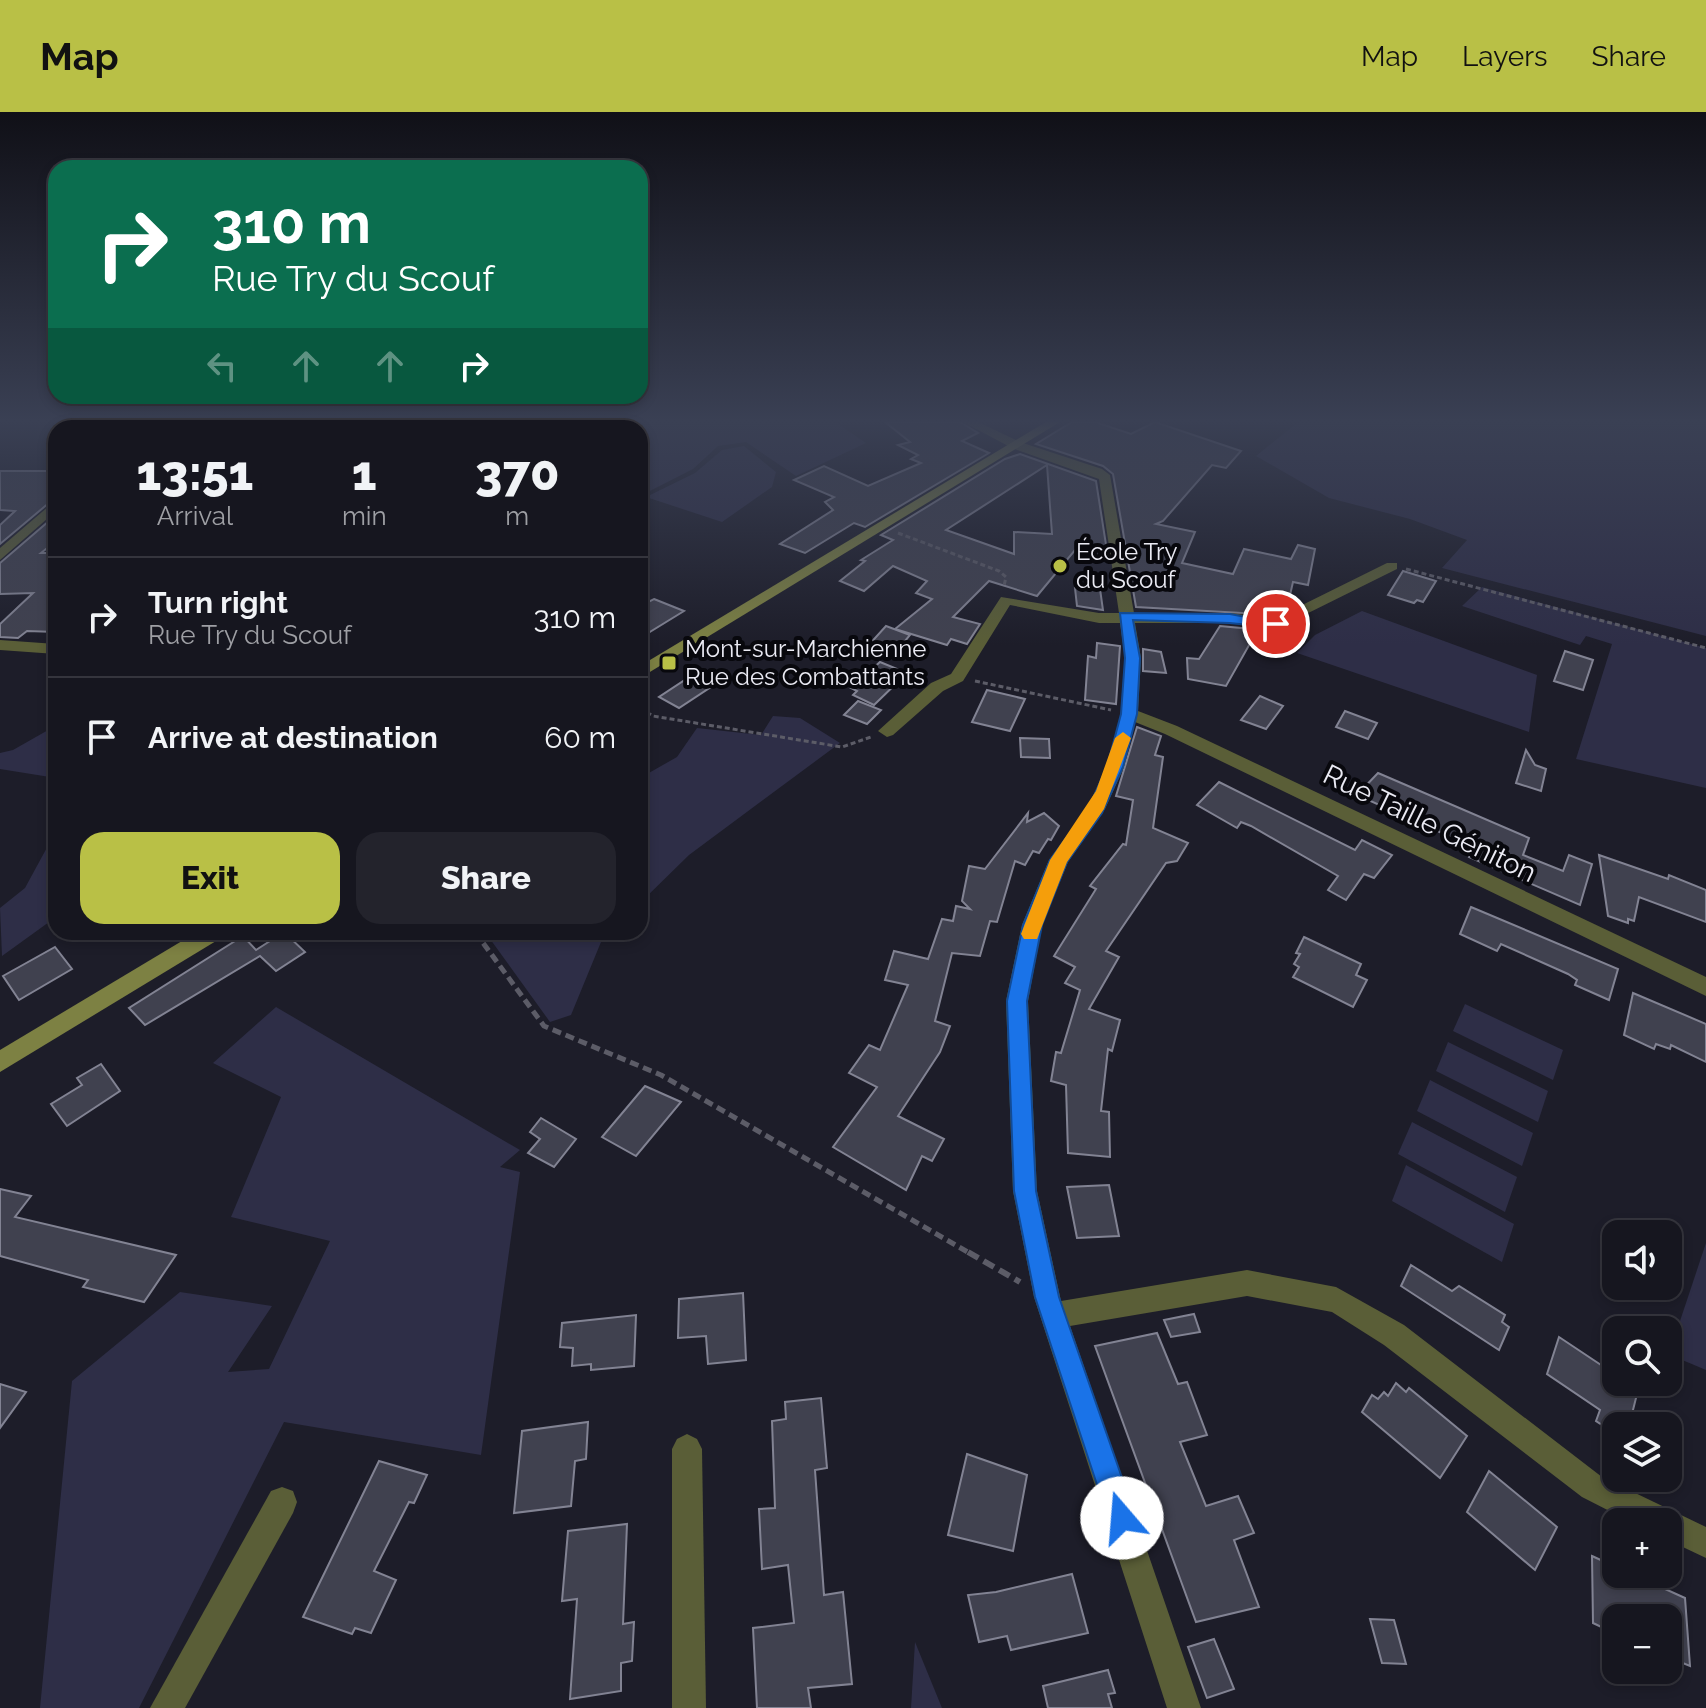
<!DOCTYPE html>
<html lang="en">
<head>
<meta charset="utf-8">
<style>
  body { margin:0; font-family:Raleway,sans-serif; background:#23232c; color:#f1f3f6; height:100vh; display:flex; flex-direction:column; font-size:30px; white-space:nowrap }
  * { box-sizing:border-box; margin:0 }
  p { font-size:26px; color:#9e9fa4 }
  .icon { flex:none; width:44px; height:44px; fill:none; stroke:currentColor; stroke-width:2; stroke-linecap:round; stroke-linejoin:round }
  .map { position:relative; flex:1; overflow:hidden }
  .sheet { position:absolute; left:48px; top:308px; width:600px; height:520px; display:flex; flex-direction:column; background:#16161f; border-radius:24px; box-shadow:0 4px 12px #0003,0 0 0 2px #35353d }
  .sheet>* { flex:none }
  .banner { position:absolute; left:48px; top:48px; width:600px; height:244px; border-radius:24px; box-shadow:0 4px 12px #0003,0 0 0 2px #35353d; background:#0b6e4f; color:#fff; overflow:hidden }
  .controls { position:absolute; left:1602px; top:1108px; display:grid; gap:16px }
  .controls a { display:grid; place-items:center; width:80px; height:80px; border-radius:16px; background:#16161f; box-shadow:0 4px 12px #0003,0 0 0 2px #35353d; font-size:40px }
  .pin { position:absolute; display:grid; place-items:center; width:68px; height:68px; color:#fff; margin:-34px; border:4px solid #fff; border-radius:50%; box-shadow:0 2px 8px #0007 }
  .me { position:absolute; width:88px; margin:-44px; rotate:342deg; stroke-linejoin:round; filter:drop-shadow(0 0 6px #0008) }
  .turn { display:flex; align-items:center; gap:28px; height:168px; padding:0 32px; font-size:36px }
  .turn .icon { width:104px; height:104px; stroke-width:2.5 }
  .turn b { display:block; font-size:56px; line-height:68px }
  .lanes { display:flex; align-items:center; height:76px; padding:0 32px; background:#0003; justify-content:center; gap:40px; direction:ltr }
  .lanes .off { opacity:.35 }
  .eta { display:flex; justify-content:space-evenly; align-items:center; height:136px; text-align:center }
  .eta b { font-size:48px; font-weight:800; line-height:56px }
  .action { display:flex; gap:16px; margin-top:auto; padding:16px 32px }
  .action a { flex:1; height:92px; border-radius:24px; background:#b9c046; color:#111; font-size:32px; font-weight:800; line-height:92px; text-align:center }
  .action a+a { background:#23232c; color:#f1f3f6 }
  ul { padding:0; list-style:none }
  li { display:flex; align-items:center; gap:24px; height:120px; padding:0 32px; border-top:2px solid #35353d }
  li div { flex:1 }
  li b { display:block; font-size:30px }
  li em { font-style:normal }
  header { display:flex; align-items:center; gap:48px; box-sizing:border-box; height:112px; padding:0 40px; background:#b9c046; color:#111 }
  header strong { font-size:38px }
  nav { display:flex; gap:44px; margin-inline-start:auto; font-size:28px }
  .map>svg:first-child { display:block }
  .green { fill:#2e2e47 }
  .building { fill:#40414f; stroke:#828393; stroke-width:2; fill-rule:evenodd }
  .lines { fill:none; stroke-linecap:round; stroke-linejoin:round }
  .path-far2 { stroke:#5c5c67; stroke-width:3; stroke-dasharray:5 3; stroke-linecap:butt }
  .path-far1 { stroke:#5c5c67; stroke-width:5; stroke-dasharray:9 5; stroke-linecap:butt }
  .path { stroke:#5c5c67; stroke-width:6; stroke-dasharray:12 6; stroke-linecap:butt }
  .street { fill:#5a5e37; fill-rule:evenodd }
  .secondary { fill:#7d8143; fill-rule:evenodd }
  .route { fill:#1a73e8; stroke:#114b97; stroke-width:2 }
  .slow { fill:#f59e0b }
  .poi-dot { fill:#b9c046; stroke:#08080d; stroke-width:3 }
  .labels { text-anchor:middle; stroke-width:8; stroke-linejoin:round; paint-order:stroke }
  .far-poi-label { font-size:24px; fill:#eaeaf3; stroke:#08080d; text-anchor:start }
  .street-label { font-size:28px; fill:#eaeaf3; stroke:#08080d }
</style>
</head>
<body>
<header>
<strong>Map</strong>
<nav><a>Map</a><a>Layers</a><a>Share</a></nav>
</header>
<div class="map">
<svg width="1706" height="1596" viewBox="0 0 1706 1596">
  <rect width="100%" height="100%" fill="#1d1d29"/>
  <g class="green">
    <path d="M283,310H835L866,331L796,364L746,330L718,334L693,357L640,384V316H276Z"/>
    <path d="M1298,310H1706V524L1442,456L1467,428L1410,407L1329,386L1256,344Z"/>
    <path d="M744,334L776,360L772,375L722,410L646,385L695,361L722,338Z"/>
    <path d="M1482,475L1706,536V676L1576,647L1612,532L1586,524L1580,533L1462,494Z"/>
    <path d="M1362,499L1537,563L1529,620L1297,541L1315,523Z"/>
    <path d="M773,604L800,606L840,631L689,743L640,791V666L677,645L697,616L761,623Z"/>
    <path d="M50,617L56,622V666L0,657V641L13,638Z"/>
    <path d="M56,719V805L2,844L0,796L25,776Z"/>
    <path d="M485,820H611L601,830L571,903L550,910Z"/>
    <path d="M1465,892L1563,938L1553,968L1453,919Z"/>
    <path d="M276,895L520,1038L500,1055L520,1060L481,1343L284,1310L139,1596H40L72,1269L180,1180L272,1194L228,1260L269,1257L330,1129L231,1105L281,985L213,951Z"/>
    <path d="M1448,930L1548,979L1538,1010L1436,959Z"/>
    <path d="M1430,968L1533,1021L1522,1054L1417,999Z"/>
    <path d="M1412,1010L1517,1065L1505,1100L1398,1042Z"/>
    <path d="M1406,1053L1514,1112L1502,1150L1392,1089Z"/>
    <path d="M1706,1131V1258L1668,1242V1218H1641L1638,1206L1679,1212Z"/>
    <path d="M915,1530L942,1596H911Z"/>
  </g>
  <g class="building">
    <path d="M885,310H960L978,321L962,329L989,341L865,415L854,411L805,441L780,432L833,398L825,390L834,385L794,368L824,354L868,374L921,351L911,347L918,343L898,333L910,330Z"/>
    <path d="M1072,310H1095L1131,322L1155,310L1241,339L1226,356L1212,353L1163,409L1156,412L1195,420L1182,451L1233,462L1244,437L1291,447L1298,433L1315,437L1308,473L1293,470L1290,483L1263,496L1260,502L1136,495L1113,362L1103,354L1036,332Z"/>
    <path d="M1020,342L1096,369L1107,439L1075,438L1037,484L989,469L953,505L980,512L967,532L951,527L947,533L895,517L932,487L916,481L927,469L893,454L864,479L840,469L865,449L861,448L893,428L881,423L1005,347ZM1047,353L1052,422L1014,420V442L946,418Z"/>
    <path d="M0,359H56V385L0,432V413L15,399L0,398Z"/>
    <path d="M56,403V429L41,441H56V520L27,519L18,526L0,525V512L33,481L0,482V451Z"/>
    <path d="M1403,459L1436,469L1423,490L1417,488L1414,491L1388,483Z"/>
    <path d="M1075,476L1100,477L1103,498L1077,494Z"/>
    <path d="M654,487L684,499L640,526V494Z"/>
    <path d="M886,514L910,523L892,545L866,536Z"/>
    <path d="M1220,514L1251,517L1248,527L1252,528L1226,574L1188,567L1187,546L1199,547Z"/>
    <path d="M1097,531L1120,534L1116,592L1085,588L1088,544L1096,546Z"/>
    <path d="M1143,537L1161,540L1166,561L1143,559Z"/>
    <path d="M1565,539L1593,548L1583,578L1554,569Z"/>
    <path d="M880,550L907,561L874,593L853,583L857,579L851,576Z"/>
    <path d="M700,558L720,569L679,596L659,585Z"/>
    <path d="M987,578L1025,587L1010,619L972,610Z"/>
    <path d="M1260,584L1283,594L1266,617L1241,608Z"/>
    <path d="M858,589L881,598L867,612L844,603Z"/>
    <path d="M1345,599L1377,611L1368,627L1336,615Z"/>
    <path d="M1137,615L1161,624L1155,643L1163,645L1153,716L1188,731L1177,749L1166,751L1106,839L1119,845L1089,897L1120,908L1112,939L1108,937L1101,999L1109,1000L1110,1045L1068,1041L1066,973L1051,969L1056,940L1061,941L1080,878L1065,871L1075,855L1054,844L1096,777L1090,774L1123,732L1126,733L1133,688L1116,684Z"/>
    <path d="M1020,626L1049,627L1050,646L1021,645Z"/>
    <path d="M1526,638L1535,653L1546,657L1541,679L1516,671Z"/>
    <path d="M1378,661L1529,726L1523,743L1563,759L1569,743L1592,752L1580,793L1469,745L1473,735L1357,683Z"/>
    <path d="M1219,670L1355,738L1362,728L1392,743L1374,766L1364,762L1346,788L1328,778L1338,764L1251,714L1241,710L1237,716L1197,693Z"/>
    <path d="M1028,701L1027,710L1044,701L1059,714L1051,728L1048,727L1039,741L1033,739L1025,753L1015,749L997,810L990,809L980,844L952,841L935,909L950,914L940,940L898,1004L944,1027L932,1049L922,1044L906,1078L833,1035L877,975L849,961L869,933L880,938L908,873L885,868L894,839L928,847L942,807L953,809L956,794L970,797L962,789L969,754L985,757Z"/>
    <path d="M1599,743L1668,767L1669,763L1706,778V810L1639,785L1634,809L1628,807V811L1608,804Z"/>
    <path d="M1471,795L1618,857L1609,888L1575,873L1577,868L1568,862L1501,832L1497,839L1460,822Z"/>
    <path d="M284,820L305,840L276,859L260,844L145,913L129,896L243,824L256,838Z"/>
    <path d="M1304,825L1361,852L1356,863L1367,868L1353,895L1293,865L1299,855L1294,852L1300,842L1296,841Z"/>
    <path d="M55,835L72,857L19,888L3,864Z"/>
    <path d="M1633,881L1706,912V950L1671,933L1670,937L1656,932L1654,937L1624,923Z"/>
    <path d="M101,952L120,979L67,1014L51,992L82,973L77,966Z"/>
    <path d="M645,974L681,990L636,1044L602,1025Z"/>
    <path d="M541,1006L576,1027L554,1055L528,1041L540,1027L530,1020Z"/>
    <path d="M1109,1073L1119,1124L1077,1126L1067,1075Z"/>
    <path d="M0,1077L31,1084L15,1105L176,1143L144,1190L83,1175L88,1168L0,1144Z"/>
    <path d="M1411,1153L1452,1179L1459,1174L1505,1203L1502,1210L1509,1215L1499,1238L1401,1174Z"/>
    <path d="M743,1181L746,1248L708,1252L706,1224L678,1226L679,1187Z"/>
    <path d="M1194,1202L1200,1220L1171,1225L1164,1208Z"/>
    <path d="M636,1203L634,1254L591,1258V1252L572,1254L573,1236L560,1235L562,1211Z"/>
    <path d="M1157,1221L1178,1272L1187,1270L1207,1323L1180,1330L1206,1394L1238,1384L1254,1421L1234,1428L1259,1495L1196,1510L1182,1472L1095,1234Z"/>
    <path d="M1559,1225L1616,1263V1270H1627L1638,1278L1629,1314H1616V1322L1596,1309L1600,1298L1547,1262Z"/>
    <path d="M1396,1271L1406,1280L1409,1276L1467,1324L1440,1366L1362,1300L1372,1283L1378,1287L1384,1280L1388,1284Z"/>
    <path d="M0,1272L26,1280L0,1316Z"/>
    <path d="M821,1286L827,1356L815,1358L824,1483L843,1480L852,1572L808,1576L811,1596H757L753,1516L794,1511L788,1453L762,1457L759,1397L775,1396L772,1309L786,1307L785,1290Z"/>
    <path d="M588,1310L586,1347L575,1349L571,1394L514,1401L522,1319Z"/>
    <path d="M967,1342L1027,1363L1013,1439L948,1423Z"/>
    <path d="M379,1349L427,1363L414,1391L409,1390L374,1459L396,1468L371,1521L355,1516L352,1522L303,1505Z"/>
    <path d="M1489,1359L1557,1415L1535,1458L1467,1400Z"/>
    <path d="M627,1412L623,1512L634,1510L632,1549L621,1551V1579L570,1587L577,1487L562,1489L568,1419Z"/>
    <path d="M1592,1444L1616,1455V1462H1632L1685,1486L1690,1554L1668,1545V1506H1616V1522L1593,1511Z"/>
    <path d="M1072,1462L1088,1521L1011,1538L1007,1524L979,1530L968,1483L996,1480Z"/>
    <path d="M1370,1507L1394,1508L1406,1552L1382,1551Z"/>
    <path d="M1214,1527L1234,1577L1207,1586L1188,1535Z"/>
    <path d="M1108,1558L1115,1581L1108,1582L1112,1596H1048L1043,1574Z"/>
  </g>
  <g class="lines">
    <g class="path-far2">
      <path d="M898,421L999,459L1006,465L1004,474"/>
      <path d="M1406,457L1706,536"/>
      <path d="M975,569L1111,598"/>
      <path d="M640,596L653,604L842,635L871,625"/>
    </g>
    <path class="path-far1" d="M475,820L544,914L661,963L971,1142"/>
    <path class="path" d="M968,1140L1020,1170"/>
    <g class="street">
      <path d="M135,310H148L142,316H129Z"/>
      <path d="M963,310H978L1020,330L1102,357L1110,363L1134,501H1230L1274,507L1387,451H1397V457L1276,517L1230,511H1135L1141,546L1138,599L1177,614L1706,865V884L1165,622L1135,610L1124,655L1105,697L1068,750L1042,813L1028,889L1037,1079L1061,1189L1247,1158L1336,1175L1404,1213L1602,1365L1706,1415V1446L1668,1428V1410H1631L1582,1385L1384,1233L1332,1200L1247,1184L1070,1214L1201,1596H1167L1034,1185L1013,1079L1006,889L1022,813L1049,748L1088,695L1106,655L1121,602L1125,546L1120,511H1099L1010,493L963,569L943,579L893,623L887,625L878,619L931,571L951,562L1001,485L1099,501H1119L1099,367L1012,336Z"/>
      <path d="M56,388V399L0,448V436Z"/>
      <path d="M0,528L56,532V542L0,538Z"/>
      <path d="M687,1322L697,1327L702,1337L706,1596H672V1337L677,1327Z"/>
      <path d="M282,1375L293,1379L297,1390L293,1401L185,1596H150L271,1379Z"/>
    </g>
    <g class="secondary">
      <path d="M1046,310H1060L640,566V554Z"/>
      <path d="M197,820H224L221,826L0,960V938Z"/>
    </g>
  </g>
  <linearGradient id="sky" x2="0" y2="1"><stop stop-color="#101017"/><stop offset="0.58" stop-color="#3a4054"/><stop offset="1" stop-color="#3a4054" stop-opacity="0"/></linearGradient>
  <rect width="1706" height="533" fill="url(#sky)"/>
  <path class="route" d="M1120,501L1230,502L1283,512L1276,516L1230,511L1133,508L1140,546L1137,602L1123,655L1102,701L1067,750L1042,813L1027,889L1036,1079L1059,1185L1136,1406L1132,1416L1122,1420L1112,1416L1108,1406L1035,1185L1014,1079L1007,889L1023,813L1050,748L1089,695L1107,655L1121,602L1125,546Z"/>
  <path class="slow" d="M1123,620L1131,626L1104,697L1067,750L1037,827H1024L1021,822L1050,748L1096,679L1115,626Z"/>
  <g class="poi-dot">
    <circle cx="1060" cy="454" r="8"/>
    <rect x="661" y="543" width="16" height="16" rx="4"/>
  </g>
  <g class="labels">
    <g class="far-poi-label">
      <text x="1076" y="448">École Try<tspan x="1076" dy="28">du Scouf</tspan></text>
      <text x="685" y="545">Mont-sur-Marchienne<tspan x="685" dy="28">Rue des Combattants</tspan></text>
    </g>
    <g class="street-label">
      <text transform="translate(1430 711) rotate(26)" y="10">Rue Taille Géniton</text>
    </g>
  </g>
</svg>
<div class="controls">
<a><svg class="icon" aria-label="sound" viewBox="0 0 24 24"><path d="M4 9h4l5-4v14l-5-4H4zM17 9q2 3 0 6"/></svg></a>
<a><svg class="icon" aria-label="search" viewBox="0 0 24 24"><circle cx="10" cy="10" r="6"/><path d="M15 15l6 6"/></svg></a>
<a><svg class="icon" aria-label="layers" viewBox="0 0 24 24"><path d="M12 4l9 5-9 5-9-5zM3 14l9 5 9-5"/></svg></a>
<a>+</a>
<a>−</a>
</div>
<div class="pin" style="left:1276px;top:512px;background:#d93025"><svg class="icon" aria-label="arrive" viewBox="0 0 24 24"><path d="M6 21V4h12l-3 4 3 4H6"/></svg></div>
<svg class="me" style="left:1122px;top:1406px" viewBox="-20 -20 40 40"><circle r="19" fill="#fff"/><path d="M0-13L10 11 0 6-10 11z" fill="#1a73e8"/></svg>
<div class="banner">
<div class="turn"><svg class="icon" aria-label="right" viewBox="0 0 24 24"><path d="M7 20v-9h11M14 6l5 5-5 5"/></svg><div><b>310 m</b>Rue Try du Scouf</div></div>
<div class="lanes"><svg class="icon off" aria-label="left" viewBox="0 0 24 24"><path d="M17 20v-9H6M10 6l-5 5 5 5"/></svg><svg class="icon off" aria-label="ahead" viewBox="0 0 24 24"><path d="M12 20V5M6 11l6-6 6 6"/></svg><svg class="icon off" aria-label="ahead" viewBox="0 0 24 24"><path d="M12 20V5M6 11l6-6 6 6"/></svg><svg class="icon" aria-label="right" viewBox="0 0 24 24"><path d="M7 20v-9h11M14 6l5 5-5 5"/></svg></div>
</div>
<section class="sheet">
<div class="eta">
<div><b>13:51</b><p>Arrival</p></div>
<div><b>1</b><p>min</p></div>
<div><b>370</b><p>m</p></div>
</div>
<ul>
<li><svg class="icon" aria-label="right" viewBox="0 0 24 24"><path d="M7 20v-9h11M14 6l5 5-5 5"/></svg><div><b>Turn right</b><p>Rue Try du Scouf</p></div><em>310 m</em></li>
<li><svg class="icon" aria-label="arrive" viewBox="0 0 24 24"><path d="M6 21V4h12l-3 4 3 4H6"/></svg><div><b>Arrive at destination</b></div><em>60 m</em></li>
</ul>
<div class="action"><a>Exit</a><a>Share</a></div>
</section>
</div>
</body>
</html>
